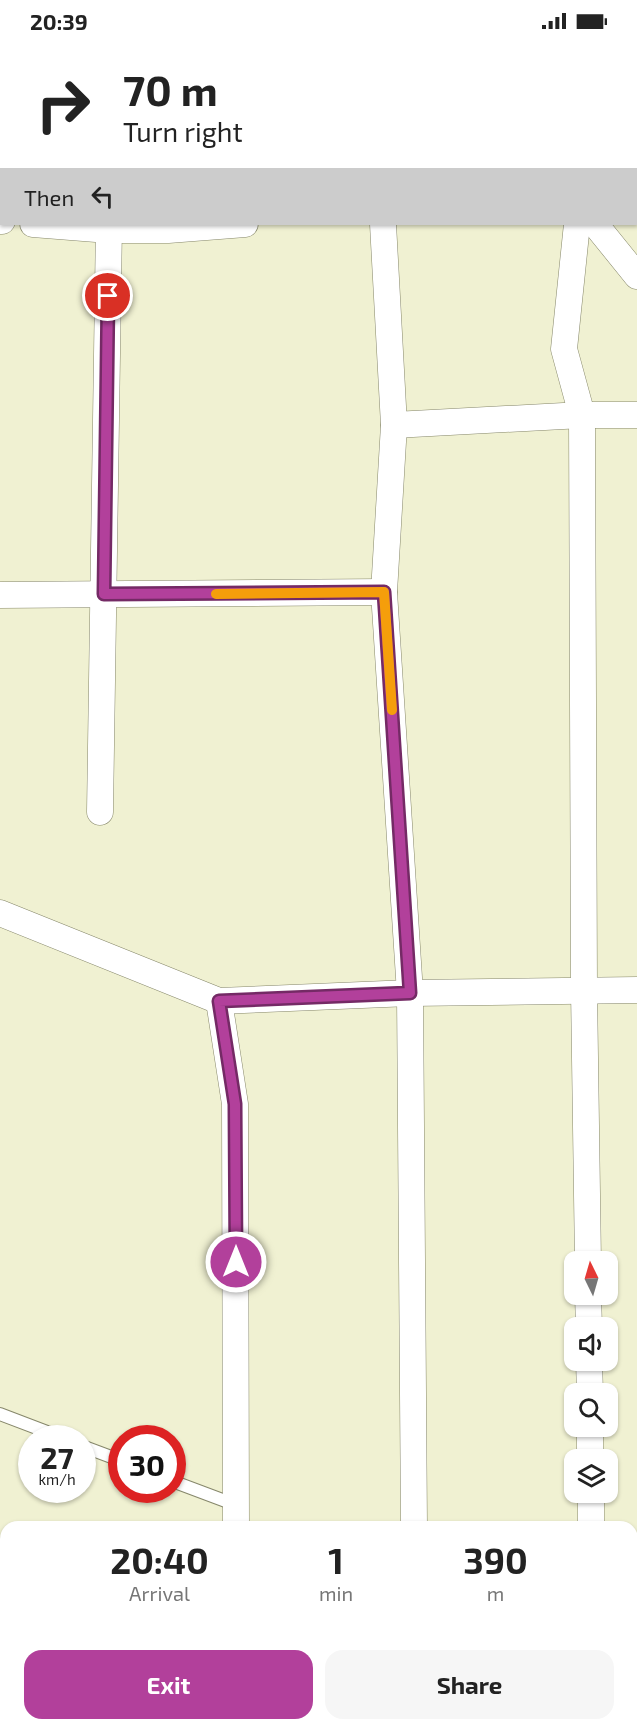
<!DOCTYPE html>
<html lang="en">
<head>
<meta charset="utf-8">
<style>
  body { margin:0; font-family:"Exo 2",sans-serif; background:#f6f6f6; color:#222; height:100vh; display:flex; flex-direction:column; font-size:22px; white-space:nowrap }
  * { box-sizing:border-box; margin:0 }
  p { font-size:20px; color:#767676 }
  .icon { flex:none; width:33px; height:33px; fill:none; stroke:currentColor; stroke-width:2; stroke-linecap:round; stroke-linejoin:round }
  .map { position:relative; flex:1; overflow:hidden }
  .details { position:absolute; left:0px; top:1479px; width:638px; height:210px; display:flex; flex-direction:column; background:#fff; border-radius:18px 18px 0 0; box-shadow:0 2px 4px #0004 }
  .details>* { flex:none }
  .guide { position:absolute; left:0px; top:0px; width:638px; height:183px; box-shadow:0 2px 4px #0004; background:#fff; color:#222; overflow:hidden }
  .needle { width:39px; rotate:355deg }
  .controls { position:absolute; left:564px; top:1209px; display:grid; gap:12px }
  .controls a { display:grid; place-items:center; width:54px; height:54px; border-radius:12px; background:#fff; box-shadow:0 2px 4px #0004; font-size:30px }
  .speed { position:absolute; left:18px; top:1383px; display:flex; gap:12px; font-size:30px; font-weight:700; text-align:center }
  .speed>* { display:grid; place-content:center; width:78px; height:78px; border-radius:50%; background:#fff; box-shadow:0 2px 4px #0004; line-height:1 }
  .speed small { font-size:15px; font-weight:400 }
  .speed .limit { border:9px solid #d22; background:#fff; color:#111 }
  .pin { position:absolute; display:grid; place-items:center; width:51px; height:51px; color:#fff; margin:-26px; border:3px solid #fff; border-radius:50%; box-shadow:0 2px 6px #0007 }
  .me { position:absolute; width:66px; margin:-33px; rotate:0deg; stroke-linejoin:round; filter:drop-shadow(0 0 4px #0008) }
  .turn { display:flex; align-items:center; gap:21px; height:126px; padding:0 24px; font-size:27px }
  .turn .icon { width:78px; height:78px; stroke-width:2.5 }
  .turn b { display:block; font-size:42px; line-height:51px }
  .then { display:flex; align-items:center; height:57px; padding:0 24px; background:#0003; gap:12px; font-size:22px }
  .eta { display:flex; justify-content:space-evenly; align-items:center; height:102px; text-align:center }
  .eta b { font-size:36px; font-weight:700; line-height:42px }
  .primary-button { display:flex; gap:12px; margin-top:auto; padding:12px 24px }
  .primary-button a { flex:1; height:69px; border-radius:18px; background:#b2409b; color:#fff; font-size:24px; font-weight:700; line-height:69px; text-align:center }
  .primary-button a+a { background:#f6f6f6; color:#222 }
  .status { display:flex; justify-content:space-between; align-items:center; height:42px; padding:0 30px; background:#fff; direction:ltr }
  .status svg { height:16px; fill:currentColor }
  .map>svg:first-child { display:block }
  .lines { fill:none; stroke-linecap:round; stroke-linejoin:round }
  .service-casing { stroke:#86876a; stroke-width:14 }
  .minor-casing { stroke:#86876a; stroke-width:27 }
  .path { stroke:#9d9e87; stroke-width:4; stroke-dasharray:4.5 3; stroke-linecap:butt }
  .service { stroke:#fff; stroke-width:12 }
  .minor { stroke:#fff; stroke-width:26 }
  .route-casing { stroke:#742a65; stroke-width:15 }
  .route { stroke:#b2409b; stroke-width:10 }
  .slow { stroke:#f59e0b; stroke-width:10 }
</style>
</head>
<body>
<div class="status"><b>20:39</b><svg viewBox="0 0 49 12"><path d="M0 12V9h3v3zM5 12V6h3v6zM10 12V3h3v9zM15 12V0h3v12zM26 1h20v11H26zM47 4h2v5h-2z"/></svg></div>
<div class="map">
<svg width="637" height="1689" viewBox="0 0 637 1689">
  <rect width="100%" height="100%" fill="#f0f1d2"/>
  <g class="lines">
    <defs>
      <g id="service">
        <path d="M0,1372L63,1396"/>
        <path d="M82,1404L122,1419"/>
        <path d="M172,1439L236,1463"/>
      </g>
      <g id="minor">
        <path d="M245,0V2"/>
        <path d="M436,0L437,2"/>
        <path d="M110,2V0"/>
        <path d="M384,2V0"/>
        <path d="M484,2L486,0"/>
        <path d="M630,2V0"/>
        <path d="M0,179H2"/>
        <path d="M33,182L109,188H168L245,182"/>
        <path d="M383,182L394,383L384,550L410,951L414,1485"/>
        <path d="M577,182L564,307L582,373L584,948L588,1220"/>
        <path d="M595,182L637,234"/>
        <path d="M394,383L582,373H637"/>
        <path d="M0,553L384,550"/>
        <path d="M100,770L109,182"/>
        <path d="M0,871L219,959L410,951L637,948"/>
        <path d="M219,959L235,1062L236,1485"/>
        <path d="M588,1252L589,1286"/>
        <path d="M589,1318L590,1352"/>
        <path d="M590,1384V1418"/>
        <path d="M591,1450V1485"/>
        <path d="M632,1526H637"/>
        <path d="M63,1683V1689"/>
        <path d="M237,1683V1689"/>
        <path d="M415,1683L416,1689"/>
        <path d="M591,1689V1683"/>
      </g>
    </defs>
    <use href="#service" class="service-casing"/>
    <use href="#minor" class="minor-casing"/>
    <path class="path" d="M0,1523L6,1526"/>
    <use href="#service" class="service"/>
    <use href="#minor" class="minor"/>
  </g>
  <g class="lines">
    <defs>
      <path id="route" d="M108,254L104,552L384,550L410,951L219,959L235,1062L236,1220"/>
    </defs>
    <use href="#route" class="route-casing"/>
    <use href="#route" class="route"/>
    <path class="slow" d="M216,552L384,550L392,668"/>
  </g>
</svg>
<div class="controls">
<a><svg class="needle" viewBox="-14 -14 28 28"><path d="M0-13l5 13h-10z" fill="#e53935"/><path d="M0 13l5-13h-10z" fill="#767676"/></svg></a>
<a><svg class="icon" aria-label="sound" viewBox="0 0 24 24"><path d="M4 9h4l5-4v14l-5-4H4zM17 9q2 3 0 6"/></svg></a>
<a><svg class="icon" aria-label="search" viewBox="0 0 24 24"><circle cx="10" cy="10" r="6"/><path d="M15 15l6 6"/></svg></a>
<a><svg class="icon" aria-label="layers" viewBox="0 0 24 24"><path d="M12 4l9 5-9 5-9-5zM3 14l9 5 9-5"/></svg></a>
</div>
<div class="speed"><div>27<small>km/h</small></div><div class="limit">30</div></div>
<div class="pin" style="left:108px;top:254px;background:#d93025"><svg class="icon" aria-label="arrive" viewBox="0 0 24 24"><path d="M6 21V4h12l-3 4 3 4H6"/></svg></div>
<svg class="me" style="left:236px;top:1220px" viewBox="-20 -20 40 40"><circle r="17" fill="#b2409b" stroke="#fff" stroke-width="3"/><path d="M0-11L8 9 0 5-8 9z" fill="#fff"/></svg>
<div class="guide">
<div class="turn"><svg class="icon" aria-label="right" viewBox="0 0 24 24"><path d="M7 20v-9h11M14 6l5 5-5 5"/></svg><div><b>70 m</b>Turn right</div></div>
<div class="then">Then<svg class="icon" aria-label="left" viewBox="0 0 24 24"><path d="M17 20v-9H6M10 6l-5 5 5 5"/></svg></div>
</div>
<section class="details">
<div class="eta">
<div><b>20:40</b><p>Arrival</p></div>
<div><b>1</b><p>min</p></div>
<div><b>390</b><p>m</p></div>
</div>
<div class="primary-button"><a>Exit</a><a>Share</a></div>
</section>
</div>
</body>
</html>
